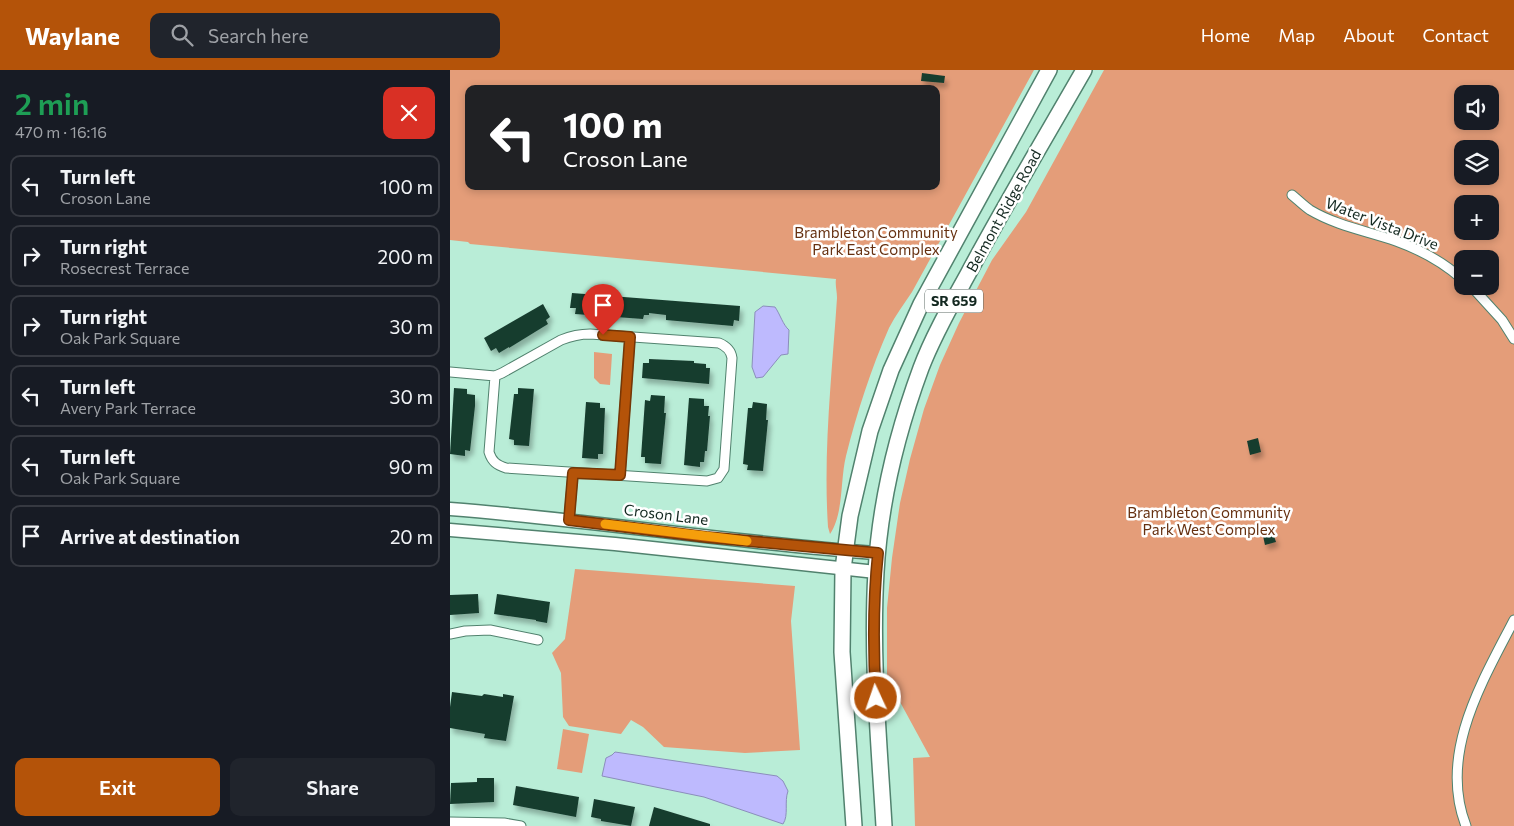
<!DOCTYPE html>
<html lang="en">
<head>
<meta charset="utf-8">
<style>
  body { margin:0; font-family:Commissioner,sans-serif; background:#20242c; color:#f1f3f6; height:100vh; display:flex; flex-direction:column; font-size:19px; white-space:nowrap }
  * { box-sizing:border-box; margin:0 }
  p { font-size:16px; color:#9ea1a6 }
  .icon { flex:none; width:28px; height:28px; fill:none; stroke:currentColor; stroke-width:2; stroke-linecap:round; stroke-linejoin:round }
  .map { position:relative; flex:1; overflow:hidden }
  .side { display:flex; flex-direction:column; background:#171b24; width:450px }
  .side>* { flex:none }
  .guide { position:absolute; left:15px; top:15px; width:475px; height:105px; border-radius:10px; box-shadow:0 2px 8px #0003; background:#202124; color:#fff; overflow:hidden }
  .fabs { position:absolute; left:1004px; top:15px; display:grid; gap:10px }
  .fabs a { display:grid; place-items:center; width:45px; height:45px; border-radius:10px; background:#171b24; box-shadow:0 2px 8px #0003; font-size:25px }
  .pin { position:absolute; display:grid; place-items:center; width:42px; height:42px; color:#fff; margin:-51px -21px; border-radius:50% 50% 50% 0; rotate:-45deg; box-shadow:0 0 5px #0007 }
  .pin .icon { rotate:45deg }
  .me { position:absolute; width:55px; margin:-28px; rotate:357deg; stroke-linejoin:round; filter:drop-shadow(0 0 4px #0008) }
  .turn { display:flex; align-items:center; gap:18px; height:105px; padding:0 15px; font-size:22px }
  .turn .icon { width:65px; height:65px; stroke-width:2.5 }
  .turn b { display:block; font-size:35px; line-height:42px }
  .round { display:grid; place-items:center; flex:none; width:52px; height:52px; border-radius:10px; background:#20242c }
  .overview { display:flex; align-items:center; justify-content:space-between; height:85px; padding:0 15px }
  h1 { font-size:30px; font-weight:600; line-height:38px; color:#1e9e55 }
  .cta { display:flex; gap:10px; margin-top:auto; padding:10px 15px }
  .cta a { flex:1; height:58px; border-radius:10px; background:#b45309; color:#fff; font-size:20px; font-weight:600; line-height:58px; text-align:center }
  .cta a+a { background:#20242c; color:#f1f3f6 }
  ul { padding:0; list-style:none }
  li { display:flex; align-items:center; gap:15px; height:62px; margin:0 10px 8px; padding:0 5px; border:2px solid #363941; border-radius:10px }
  li div { flex:1 }
  li b { display:block; font-size:19px }
  li em { font-style:normal }
  header { display:flex; align-items:center; gap:30px; box-sizing:border-box; height:70px; padding:0 25px; background:#b45309; color:#fff }
  header strong { font-size:24px }
  nav { display:flex; gap:28px; margin-inline-start:auto; font-size:18px }
  .search { width:350px; height:45px; background:#20242c; display:flex; align-items:center; gap:12px; box-sizing:border-box; padding:0 18px; border-radius:10px; color:#9ea1a6; font-size:19px }
  main { display:flex; flex:1; min-height:0 }
  .map>svg:first-child { display:block }
  .green { fill:#e49d79; fill-rule:evenodd }
  .water { fill:#bebafe; stroke:#8b8ebb }
  .building { fill:#193c2f; filter:url(#shadow) }
  .lines { fill:none; stroke-linecap:round; stroke-linejoin:round }
  .street-casing { stroke:#51826e; stroke-width:11 }
  .secondary-casing { stroke:#51826e; stroke-width:15 }
  .primary-casing { stroke:#51826e; stroke-width:18 }
  .street { stroke:#fff; stroke-width:9 }
  .secondary { stroke:#fff; stroke-width:12 }
  .primary { stroke:#fff; stroke-width:15 }
  .route-casing { stroke:#753606; stroke-width:12 }
  .route { stroke:#b45309; stroke-width:9 }
  .slow { stroke:#f59e0b; stroke-width:9 }
  .labels { text-anchor:middle; stroke-width:5; stroke-linejoin:round; paint-order:stroke }
  .shield { fill:#fff; stroke:#5a6863; stroke-width:1 }
  .shield-label { font-size:14px; font-weight:bold; fill:#132820 }
  .street-label { font-size:15px; fill:#132820; stroke:#fff }
  .park-label { font-size:15px; fill:#663010; stroke:#fff }
</style>
</head>
<body>
<header>
<strong>Waylane</strong>
<div class="search"><svg class="icon" aria-label="search" viewBox="0 0 24 24"><circle cx="10" cy="10" r="6"/><path d="M15 15l6 6"/></svg>Search here</div>
<nav><a>Home</a><a>Map</a><a>About</a><a>Contact</a></nav>
</header>
<main>
<section class="side">
<div class="overview"><div><h1>2 min</h1><p>470 m · 16:16</p></div><a class="round" style="background:#d93025;color:#fff"><svg class="icon" aria-label="close" viewBox="0 0 24 24"><path d="M6 6l12 12M18 6L6 18"/></svg></a></div>
<ul>
<li><svg class="icon" aria-label="left" viewBox="0 0 24 24"><path d="M17 20v-9H6M10 6l-5 5 5 5"/></svg><div><b>Turn left</b><p>Croson Lane</p></div><em>100 m</em></li>
<li><svg class="icon" aria-label="right" viewBox="0 0 24 24"><path d="M7 20v-9h11M14 6l5 5-5 5"/></svg><div><b>Turn right</b><p>Rosecrest Terrace</p></div><em>200 m</em></li>
<li><svg class="icon" aria-label="right" viewBox="0 0 24 24"><path d="M7 20v-9h11M14 6l5 5-5 5"/></svg><div><b>Turn right</b><p>Oak Park Square</p></div><em>30 m</em></li>
<li><svg class="icon" aria-label="left" viewBox="0 0 24 24"><path d="M17 20v-9H6M10 6l-5 5 5 5"/></svg><div><b>Turn left</b><p>Avery Park Terrace</p></div><em>30 m</em></li>
<li><svg class="icon" aria-label="left" viewBox="0 0 24 24"><path d="M17 20v-9H6M10 6l-5 5 5 5"/></svg><div><b>Turn left</b><p>Oak Park Square</p></div><em>90 m</em></li>
<li><svg class="icon" aria-label="arrive" viewBox="0 0 24 24"><path d="M6 21V4h12l-3 4 3 4H6"/></svg><div><b>Arrive at destination</b></div><em>20 m</em></li>
</ul>
<div class="cta"><a>Exit</a><a>Share</a></div>
</section>
<div class="map">
<svg width="1064" height="756" viewBox="0 0 1064 756">
  <defs>
    <filter id="shadow"><feDropShadow dx="3" dy="5" stdDeviation="2.5" flood-color="#0004"/></filter>
  </defs>
  <rect width="100%" height="100%" fill="#b9edd7"/>
  <g class="green">
    <path d="M0,0H584L462,222C454,234 445,246 439,258C421,299 407,342 396,386C390,410 394,443 380,464L378,457C373,381 382,304 387,228C387,221 385,215 386,209L20,174L18,172L0,170ZM19,19H486V116H19Z"/>
    <path d="M654,0H1064V756H465L463,688L480,687L437,608V538L442,488L450,433L460,389L474,339L490,295L509,253L542,190L576,142ZM1012,24H1040V51H1012ZM1012,79H1040V106H1012ZM1012,134H1040V161H1012ZM1012,189H1040V216H1012Z"/>
    <path d="M144,282L162,284L160,315L150,314L144,308Z"/>
    <path d="M125,499L345,516L341,551L350,680L295,683L214,677L193,657L181,650L171,664L119,656L113,647L111,603L102,583L115,569Z"/>
    <path d="M113,659L139,664L132,703L107,699Z"/>
  </g>
  <g class="water">
    <path d="M313,236L325,237C330,244 333,255 339,260L338,284L331,285L313,307L306,308L302,297L305,242Z"/>
    <path d="M165,682L327,706L333,711L338,721C334,732 339,745 333,754L254,727L152,706L156,688L162,685Z"/>
  </g>
  <g class="building">
    <path d="M472,3L495,6L494,13L471,11Z"/>
    <path d="M122,223L290,236L289,251L284,250L283,256L216,250V245L199,243V245H194L193,249L125,244L126,238H120Z"/>
    <path d="M93,234L100,247L96,250L98,254L59,278V277L49,283L46,278L41,281L34,268Z"/>
    <path d="M199,289L244,291V293L256,294V298H260L259,314L192,308L193,293H199Z"/>
    <path d="M4,318L17,319V324L25,325V336L20,381L15,380V386L0,384Z"/>
    <path d="M68,318L84,319L79,376L64,375V370L59,369L64,324H68Z"/>
    <path d="M201,325L215,326L214,343H216L211,394L195,393V387H191L195,330L200,331Z"/>
    <path d="M239,328L254,329V336H259L258,346H260L257,381H255L254,392H250V397L234,395Z"/>
    <path d="M136,332L150,333V338H155L153,384H148V389L132,388Z"/>
    <path d="M303,332L317,334L316,350H318L313,401L297,400L298,395L293,394L298,338H302Z"/>
    <path d="M808,368L811,382L800,385L797,371Z"/>
    <path d="M823,463L826,472L815,475L813,466Z"/>
    <path d="M28,524L29,543L0,545V525Z"/>
    <path d="M47,524L100,532L97,553L86,551V550L44,544Z"/>
    <path d="M2,622L32,626L34,624L53,627V624L64,626L56,671L34,668L35,664L0,658V637Z"/>
    <path d="M27,708H44V732L0,734L1,713L27,712Z"/>
    <path d="M66,716L129,727L126,747L63,735Z"/>
    <path d="M144,729L185,737L181,756L151,751V749L141,747Z"/>
    <path d="M204,737L260,754V756H199Z"/>
  </g>
  <g class="lines">
    <defs>
      <g id="street">
        <path d="M842,125C848,130 854,136 860,140C887,156 917,161 946,171C971,180 993,192 1012,209"/>
        <path d="M1021,216L1052,250L1064,269"/>
        <path d="M0,302L45,306L52,303L111,270C121,266 129,264 140,264L269,273C276,276 281,280 282,288L274,399L268,408L257,411L56,398C47,395 42,392 39,382L45,306"/>
        <path d="M170,405L180,267"/>
        <path d="M119,450L123,403"/>
        <path d="M0,564L15,561L40,560L88,570"/>
        <path d="M0,752L54,753L71,756"/>
        <path d="M1016,756C988,684 1032,612 1064,550"/>
      </g>
      <g id="secondary">
        <path d="M0,439C143,450 284,473 427,483"/>
        <path d="M0,460L165,474L426,502"/>
      </g>
      <g id="primary">
        <path d="M404,756L392,582L393,499L400,446L420,361L441,300L471,234L599,0"/>
        <path d="M434,756C429,671 421,587 426,502C430,432 447,363 471,298C483,266 502,233 518,204C555,135 595,68 634,0"/>
      </g>
    </defs>
    <use href="#street" class="street-casing"/>
    <use href="#secondary" class="secondary-casing"/>
    <use href="#primary" class="primary-casing"/>
    <use href="#street" class="street"/>
    <use href="#secondary" class="secondary"/>
    <use href="#primary" class="primary"/>
  </g>
  <g class="lines">
    <defs>
      <path id="route" d="M153,265L180,267L170,405L123,403L119,450L256,467L428,483C423,531 423,580 426,628"/>
    </defs>
    <use href="#route" class="route-casing"/>
    <use href="#route" class="route"/>
    <path class="slow" d="M155,454L297,471"/>
  </g>
  <g class="labels">
    <rect class="shield" x="475" y="219.5" width="58" height="23" rx="4"/>
    <g class="shield-label">
      <text x="504" y="236">SR 659</text>
    </g>
    <g class="street-label">
      <text transform="translate(554 141) rotate(-61)" y="5">Belmont Ridge Road</text>
      <text transform="translate(932 154) rotate(21)" y="5">Water Vista Drive</text>
      <text transform="translate(216 445) rotate(7)" y="5">Croson Lane</text>
    </g>
    <g class="park-label">
      <text x="426" y="168">Brambleton Community<tspan x="426" dy="17">Park East Complex</tspan></text>
      <text x="759" y="448">Brambleton Community<tspan x="759" dy="17">Park West Complex</tspan></text>
    </g>
  </g>
</svg>
<div class="fabs">
<a><svg class="icon" aria-label="sound" viewBox="0 0 24 24"><path d="M4 9h4l5-4v14l-5-4H4zM17 9q2 3 0 6"/></svg></a>
<a><svg class="icon" aria-label="layers" viewBox="0 0 24 24"><path d="M12 4l9 5-9 5-9-5zM3 14l9 5 9-5"/></svg></a>
<a>+</a>
<a>−</a>
</div>
<div class="pin" style="left:153px;top:265px;background:#d93025"><svg class="icon" aria-label="arrive" viewBox="0 0 24 24"><path d="M6 21V4h12l-3 4 3 4H6"/></svg></div>
<svg class="me" style="left:426px;top:628px" viewBox="-20 -20 40 40"><circle r="17" fill="#b45309" stroke="#fff" stroke-width="3"/><path d="M0-11L8 9 0 5-8 9z" fill="#fff"/></svg>
<div class="guide">
<div class="turn"><svg class="icon" aria-label="left" viewBox="0 0 24 24"><path d="M17 20v-9H6M10 6l-5 5 5 5"/></svg><div><b>100 m</b>Croson Lane</div></div>
</div>
</div>
</main>
</body>
</html>
